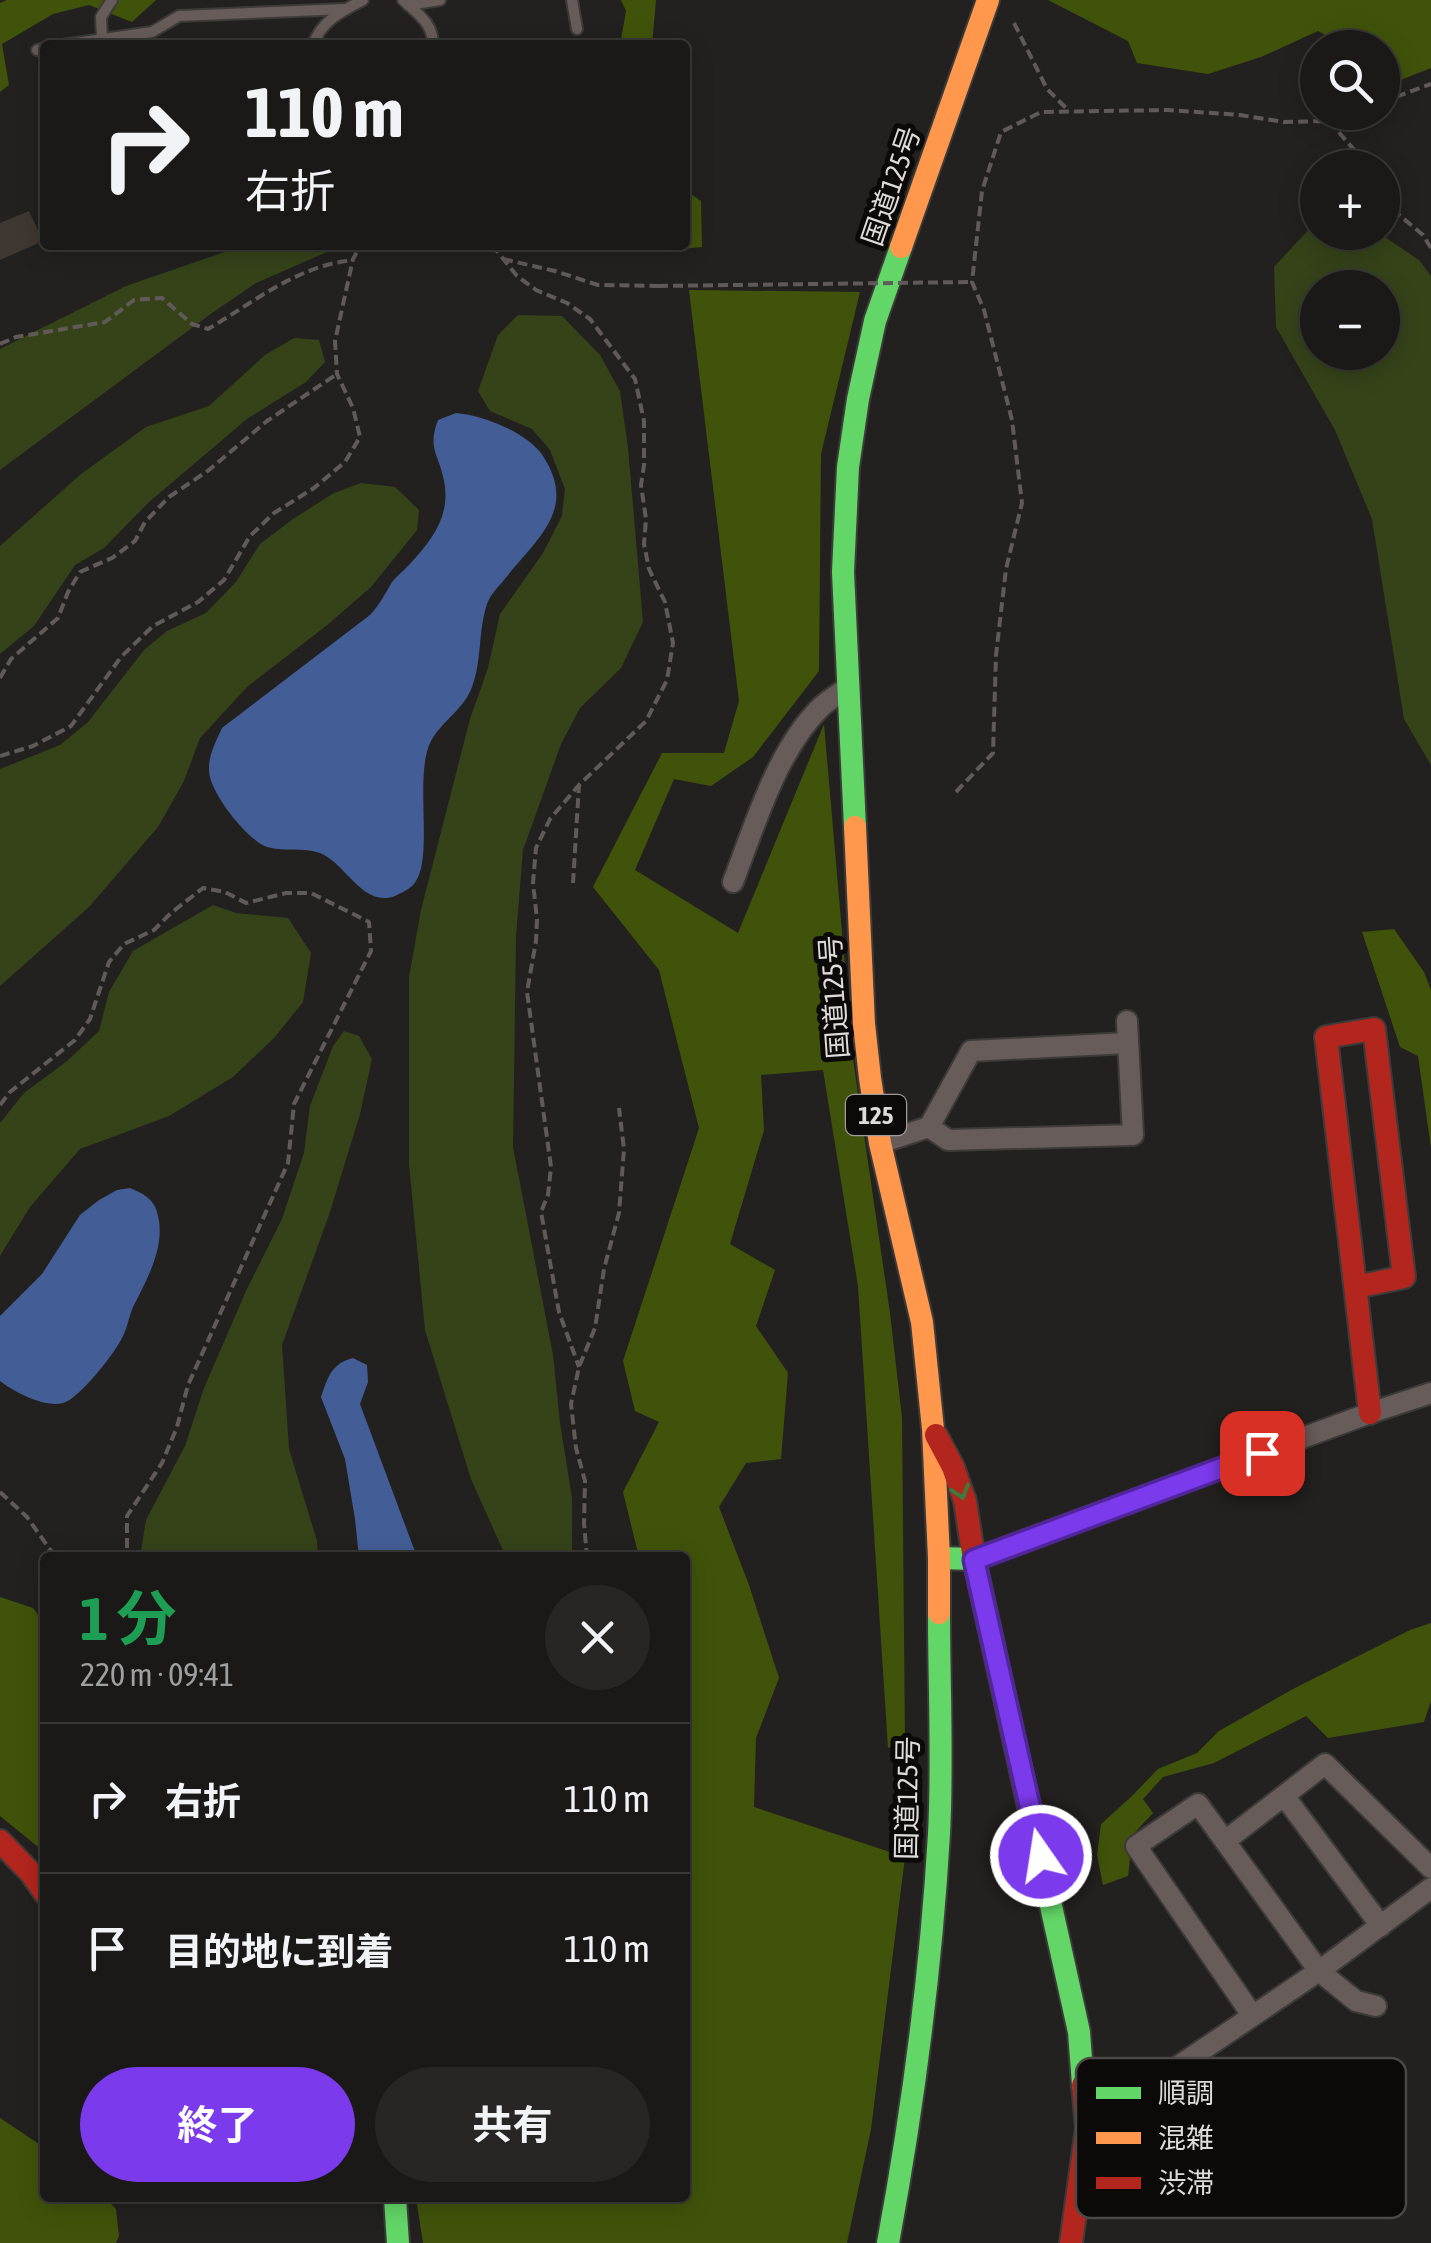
<!DOCTYPE html>
<html lang="ja">
<head>
<meta charset="utf-8">
<style>
  body { margin:0; font-family:"Asap Condensed","Noto Sans JP",sans-serif; background:#272624; color:#f1f3f6; height:100vh; display:flex; flex-direction:column; font-size:38px; white-space:nowrap }
  * { box-sizing:border-box; margin:0 }
  p { font-size:32px; color:#9fa0a1 }
  .icon { flex:none; width:55px; height:55px; fill:none; stroke:currentColor; stroke-width:2; stroke-linecap:round; stroke-linejoin:round }
  .map { position:relative; flex:1; overflow:hidden }
  .drawer { position:absolute; left:40px; top:1552px; width:650px; height:650px; display:flex; flex-direction:column; background:#1a1917; border-radius:10px; box-shadow:0 5px 25px #0003,0 0 0 2px #383836 }
  .drawer>* { flex:none }
  .hud { position:absolute; left:40px; top:40px; width:650px; height:210px; border-radius:10px; box-shadow:0 5px 25px #0003,0 0 0 2px #383836; background:#1a1917; color:#f1f3f6; overflow:hidden }
  .fabs { position:absolute; left:1300px; top:30px; display:grid; gap:20px }
  .fabs a { display:grid; place-items:center; width:100px; height:100px; border-radius:50%; background:#1a1917; box-shadow:0 5px 25px #0003,0 0 0 2px #383836; font-size:50px }
  .pin { position:absolute; display:grid; place-items:center; width:85px; height:85px; color:#fff; margin:-42px; border-radius:20px; box-shadow:0 5px 15px #0006 }
  .me { position:absolute; width:110px; margin:-55px; rotate:347deg; stroke-linejoin:round; filter:drop-shadow(0 0 8px #0008) }
  .turn { display:flex; align-items:center; gap:35px; height:210px; padding:0 40px; font-size:45px }
  .turn .icon { width:130px; height:130px; stroke-width:2.5 }
  .turn b { display:block; font-size:70px; line-height:85px }
  .round { display:grid; place-items:center; flex:none; width:105px; height:105px; border-radius:52px; background:#272624 }
  .overview { display:flex; align-items:center; justify-content:space-between; height:170px; padding:0 40px }
  h1 { font-size:60px; font-weight:700; line-height:75px; color:#1e9e55 }
  .cta { display:flex; gap:20px; margin-top:auto; padding:20px 40px }
  .cta a { flex:1; height:115px; border-radius:60px; background:#7c3aed; color:#fff; font-size:40px; font-weight:700; line-height:115px; text-align:center }
  .cta a+a { background:#272624; color:#f1f3f6 }
  ul { padding:0; list-style:none }
  li { display:flex; align-items:center; gap:30px; height:150px; padding:0 40px; border-top:2px solid #383836 }
  li div { flex:1 }
  li b { display:block; font-size:38px }
  li em { font-style:normal }
  .map>svg:first-child { display:block }
  .green { fill:#364319; fill-rule:evenodd }
  .forest { fill:#41530a }
  .water { fill:#435e97 }
  .building { fill:#3f3832 }
  .lines { fill:none; stroke-linecap:round; stroke-linejoin:round }
  .lane-casing { stroke:#3c3b3a; stroke-width:14 }
  .street-casing { stroke:#3c3b3a; stroke-width:24 }
  .fast-casing { stroke:#3c3b3a; stroke-width:26 }
  .slow-casing { stroke:#3c3b3a; stroke-width:26 }
  .jam-casing { stroke:#3c3b3a; stroke-width:26 }
  .path { stroke:#605a59; stroke-width:4; stroke-dasharray:10 5; stroke-linecap:butt }
  .lane { stroke:#675c5a; stroke-width:10 }
  .street { stroke:#675c5a; stroke-width:20 }
  .fast { stroke:#63d668; stroke-width:22 }
  .slow { stroke:#ff974d; stroke-width:22 }
  .jam { stroke:#b3261e; stroke-width:22 }
  .path-bridge { stroke:#605a59; stroke-width:4; stroke-dasharray:10 5; stroke-linecap:butt }
  .oneway { stroke:#3c7a3d }
  .route-casing { stroke:#51269a; stroke-width:25 }
  .route { stroke:#7c3aed; stroke-width:18 }
  .labels { text-anchor:middle; stroke-width:10; stroke-linejoin:round; paint-order:stroke }
  .shield { fill:#0c0a09; stroke:#9f9c9b; stroke-width:2.5 }
  .shield-label { font-size:25px; font-weight:bold; fill:#dedbd9 }
  .street-label { font-size:28px; fill:#dedbd9; stroke:#0c0a09 }
  .key { fill:#0c0a09; stroke:#4b4947; stroke-width:2.5 }
  .key-label { font-size:28px; fill:#dedbd9 }
</style>
</head>
<body>
<div class="map">
<svg width="1431" height="2243" viewBox="0 0 1431 2243">
  <rect width="100%" height="100%" fill="#23211f"/>
  <g class="green">
    <path d="M1317,225L1318,232L1379,233L1419,260L1431,276V765L1404,719L1372,519L1335,430L1276,327L1274,267L1312,226ZM1318,288H1382V352H1318Z"/>
    <path d="M245,245H343L256,283L212,313L0,470V349L126,286Z"/>
    <path d="M518,315L562,316L600,355L620,391L628,448L643,622L621,668L580,708L561,744L523,850L516,936L513,1147L553,1355L560,1423L572,1498V1558L506,1557L471,1479L425,1330L409,1164V977L421,910L470,719L488,668L500,614L543,553L562,516L565,489L550,450L532,429L490,411L478,391L498,335Z"/>
    <path d="M294,338L319,340L325,362L306,382L247,419L149,502L104,548L75,565L34,626L0,654V546L81,474L146,427L209,406L265,355Z"/>
    <path d="M361,483L395,487L419,510L417,530L371,587L326,626L247,687L200,738L184,781L158,827L89,907L0,986V769L60,745L88,722L144,650L167,631L206,613L236,582L260,544L293,519L334,493Z"/>
    <path d="M213,905L236,913L288,918L311,953L303,1002L274,1038L233,1077L169,1116L80,1149L30,1207L0,1256V1123L24,1093L66,1062L99,1031L109,992L133,951Z"/>
    <path d="M344,1031L359,1036L372,1059L360,1114L329,1215L282,1345L289,1449L317,1541L318,1557H140L146,1520L185,1446L204,1388L246,1291L282,1219L304,1153L310,1106L333,1046Z"/>
  </g>
  <g class="forest">
    <path d="M7,0H156L132,22L89,5L53,14L2,44L9,85L0,92V3Z"/>
    <path d="M621,0H656L652,45H620L626,11Z"/>
    <path d="M1048,0H1431V68L1383,87L1382,48L1346,47L1318,31L1261,57L1208,74L1137,63L1128,41Z"/>
    <path d="M685,190L701,201L702,247L670,250L669,245H685Z"/>
    <path d="M689,290L860,292L821,454L819,671L753,757L711,786L674,779L635,870L738,933L824,724L853,1059L890,1313L902,1418L905,1743L888,1748L858,1286L823,1070L761,1075L764,1130L730,1244L775,1270L756,1326L788,1373L781,1459L746,1463L719,1507L749,1585L779,1678L756,1738L754,1807L905,1857L871,2129L847,2243H423L416,2198H685V1558L639,1557L623,1492L659,1422L635,1411L623,1361L699,1128L659,970L593,887L662,753H724L739,701Z"/>
    <path d="M1394,929L1424,972L1431,990V1148L1418,1056L1400,1047L1362,932Z"/>
    <path d="M0,1597L33,1608L45,1624V1857L37,1846L0,1816Z"/>
    <path d="M1431,1623V1701L1424,1722L1328,1738L1306,1716L1214,1763L1163,1777L1143,1799L1153,1813L1125,1843L1130,1859L1128,1876L1103,1885L1097,1855L1101,1824L1131,1797L1158,1769L1197,1753L1219,1731L1293,1689L1410,1630Z"/>
    <path d="M0,2118L45,2148V2198H105L116,2209L119,2236L116,2243H0Z"/>
  </g>
  <g class="water">
    <path d="M456,413C483,415 528,433 543,456C578,510 537,538 504,580C498,587 490,595 487,604C478,631 482,661 472,687C464,709 442,721 431,741C413,776 435,858 414,884C410,889 401,893 395,896C362,908 346,863 320,853C303,847 285,852 267,847C247,840 210,793 209,771C208,756 216,741 222,728L370,615C380,604 385,594 392,582C397,576 404,570 409,565C432,540 451,516 444,481C439,453 427,450 438,420Z"/>
    <path d="M130,1188C142,1193 154,1199 157,1212C167,1245 147,1279 133,1307C129,1316 128,1326 123,1336C116,1352 79,1399 63,1403C45,1408 14,1392 0,1381V1316L42,1274L80,1215L99,1200L117,1190Z"/>
    <path d="M353,1358L367,1365L368,1382L360,1404L417,1557H359L355,1519L345,1459L321,1397C328,1377 331,1364 353,1358Z"/>
  </g>
  <path class="building" d="M29,211L43,241L0,260V223Z"/>
  <g class="lines">
    <defs>
      <g id="lane">
        <path d="M403,0C418,14 433,23 433,45"/>
        <path d="M572,0L577,29"/>
        <path d="M408,5L440,0"/>
        <path d="M102,38L101,17L112,0"/>
        <path d="M62,45L152,32L179,16L346,9"/>
        <path d="M313,45C321,21 342,11 363,0"/>
        <path d="M37,50L45,48"/>
      </g>
      <g id="street">
        <path d="M733,882C755,825 777,749 822,706C830,699 840,693 848,687"/>
        <path d="M929,1127L971,1051L1128,1043"/>
        <path d="M880,1143L929,1127L948,1140L1133,1135L1127,1021"/>
        <path d="M974,1559L1370,1413L1431,1393"/>
        <path d="M1285,1797L1381,1926"/>
        <path d="M1225,1841L1325,1764L1431,1868"/>
        <path d="M1252,2015L1136,1846L1198,1804L1319,1971L1356,2001L1376,2006"/>
        <path d="M1087,2128L1319,1971L1431,1888"/>
      </g>
      <g id="fast">
        <path d="M855,827L843,572L848,467L858,399L875,321L901,247"/>
        <path d="M939,1558L974,1559L1079,2032L1083,2085"/>
        <path d="M395,2198L398,2243"/>
        <path d="M888,2243C913,2108 931,1971 939,1834C943,1761 939,1686 939,1613"/>
      </g>
      <g id="slow">
        <path d="M901,247L988,0"/>
        <path d="M855,827L864,1024L870,1078L880,1143L922,1322L933,1429L939,1558V1613"/>
      </g>
      <g id="jam">
        <path d="M1356,1287L1404,1277L1374,1029L1326,1037L1370,1413"/>
        <path d="M936,1435L953,1467L965,1501L974,1559"/>
        <path d="M0,1841L31,1873L45,1893"/>
        <path d="M1071,2243L1087,2128L1083,2085"/>
      </g>
    </defs>
    <use href="#lane" class="lane-casing"/>
    <use href="#street" class="street-casing"/>
    <use href="#fast" class="fast-casing"/>
    <use href="#slow" class="slow-casing"/>
    <use href="#jam" class="jam-casing"/>
    <g class="path">
      <path d="M1014,23L1047,89L1069,111"/>
      <path d="M1382,102L1431,84"/>
      <path d="M1329,121L1356,152L1365,168"/>
      <path d="M1382,199L1386,204L1423,235L1431,248"/>
      <path d="M492,245L517,276L536,290L567,303L590,319L635,379L644,421V465L641,485L646,519L644,544L649,569L665,602L673,643L667,680L646,721L579,785L550,819L536,848L533,883L537,919L536,941L527,992L551,1167L548,1195L541,1212L559,1312L579,1367"/>
      <path d="M503,259L555,271L598,285L658,286"/>
      <path d="M0,344L16,337L105,322L134,300L162,298L192,324L208,329C256,301 295,267 352,260"/>
      <path d="M0,678L11,659L58,618L68,592L80,572L112,558L135,541L145,522L169,497L209,470L267,421L337,374"/>
      <path d="M0,756L33,746L71,726L121,657L153,626L198,602L224,580L250,536L274,513L314,488L345,462L360,437L353,408L337,374L335,341L353,259L361,245"/>
      <path d="M956,792L993,753L996,655L1006,569L1022,503L1012,420L984,310L972,282L982,191L1001,132L1041,112L1168,110L1240,115L1284,122L1329,121L1353,112"/>
      <path d="M573,883L579,785"/>
      <path d="M0,1105L10,1092L75,1040L90,1019L109,962L124,944L154,930L171,913L203,888L225,892L246,903L286,893H311L369,922L371,951L294,1104L288,1163L188,1385L177,1427L162,1463L127,1516V1558"/>
      <path d="M0,1492L27,1517L56,1558"/>
      <path d="M587,1558L584,1523L585,1481L576,1448L571,1404L579,1367L595,1328L604,1269L619,1213L624,1149L619,1108"/>
    </g>
    <use href="#lane" class="lane"/>
    <use href="#street" class="street"/>
    <use href="#fast" class="fast"/>
    <use href="#slow" class="slow"/>
    <use href="#jam" class="jam"/>
    <path class="path-bridge" d="M658,286L972,282"/>
  </g>
  <defs><path id="oneway-chevron" d="M-2-3.5L2.5 0L-2 3.5" fill="none" stroke-width="1.6" stroke-linecap="round" stroke-linejoin="round" transform="scale(2.5)"/></defs>
  <use class="oneway" href="#oneway-chevron" transform="translate(961 1492) rotate(73)"/>
  <g class="lines">
    <defs>
      <path id="route" d="M1041,1856L974,1560L1262,1453"/>
    </defs>
    <use href="#route" class="route-casing"/>
    <use href="#route" class="route"/>
  </g>
  <g class="labels">
    <rect class="shield" x="846" y="1095" width="60" height="40" rx="8"/>
    <g class="shield-label">
      <text x="876" y="1124">125</text>
    </g>
    <g class="street-label">
      <text transform="translate(891 186) rotate(-71)" y="10">国道125号</text>
      <text transform="translate(834 997) rotate(-94)" y="10">国道125号</text>
      <text transform="translate(907 1798) rotate(-89)" y="10">国道125号</text>
    </g>
  </g>
  <rect x="1076" y="2058" width="330" height="160" rx="15" class="key"/>
  <rect x="1096" y="2087" width="45" height="12" fill="#63d668"/>
  <rect x="1096" y="2132" width="45" height="12" fill="#ff974d"/>
  <rect x="1096" y="2177" width="45" height="12" fill="#b3261e"/>
  <g class="key-label">
    <text x="1158" y="2103">順調</text>
    <text x="1158" y="2148">混雑</text>
    <text x="1158" y="2193">渋滞</text>
  </g>
</svg>
<div class="fabs">
<a><svg class="icon" aria-label="search" viewBox="0 0 24 24"><circle cx="10" cy="10" r="6"/><path d="M15 15l6 6"/></svg></a>
<a>+</a>
<a>−</a>
</div>
<div class="pin" style="left:1262px;top:1453px;background:#d93025"><svg class="icon" aria-label="arrive" viewBox="0 0 24 24"><path d="M6 21V4h12l-3 4 3 4H6"/></svg></div>
<svg class="me" style="left:1041px;top:1856px" viewBox="-20 -20 40 40"><circle r="17" fill="#7c3aed" stroke="#fff" stroke-width="3"/><path d="M0-11L8 9 0 5-8 9z" fill="#fff"/></svg>
<div class="hud">
<div class="turn"><svg class="icon" aria-label="right" viewBox="0 0 24 24"><path d="M7 20v-9h11M14 6l5 5-5 5"/></svg><div><b>110 m</b>右折</div></div>
</div>
<section class="drawer">
<div class="overview"><div><h1>1 分</h1><p>220 m · 09:41</p></div><a class="round"><svg class="icon" aria-label="close" viewBox="0 0 24 24"><path d="M6 6l12 12M18 6L6 18"/></svg></a></div>
<ul>
<li><svg class="icon" aria-label="right" viewBox="0 0 24 24"><path d="M7 20v-9h11M14 6l5 5-5 5"/></svg><div><b>右折</b></div><em>110 m</em></li>
<li><svg class="icon" aria-label="arrive" viewBox="0 0 24 24"><path d="M6 21V4h12l-3 4 3 4H6"/></svg><div><b>目的地に到着</b></div><em>110 m</em></li>
</ul>
<div class="cta"><a>終了</a><a>共有</a></div>
</section>
</div>
</body>
</html>
